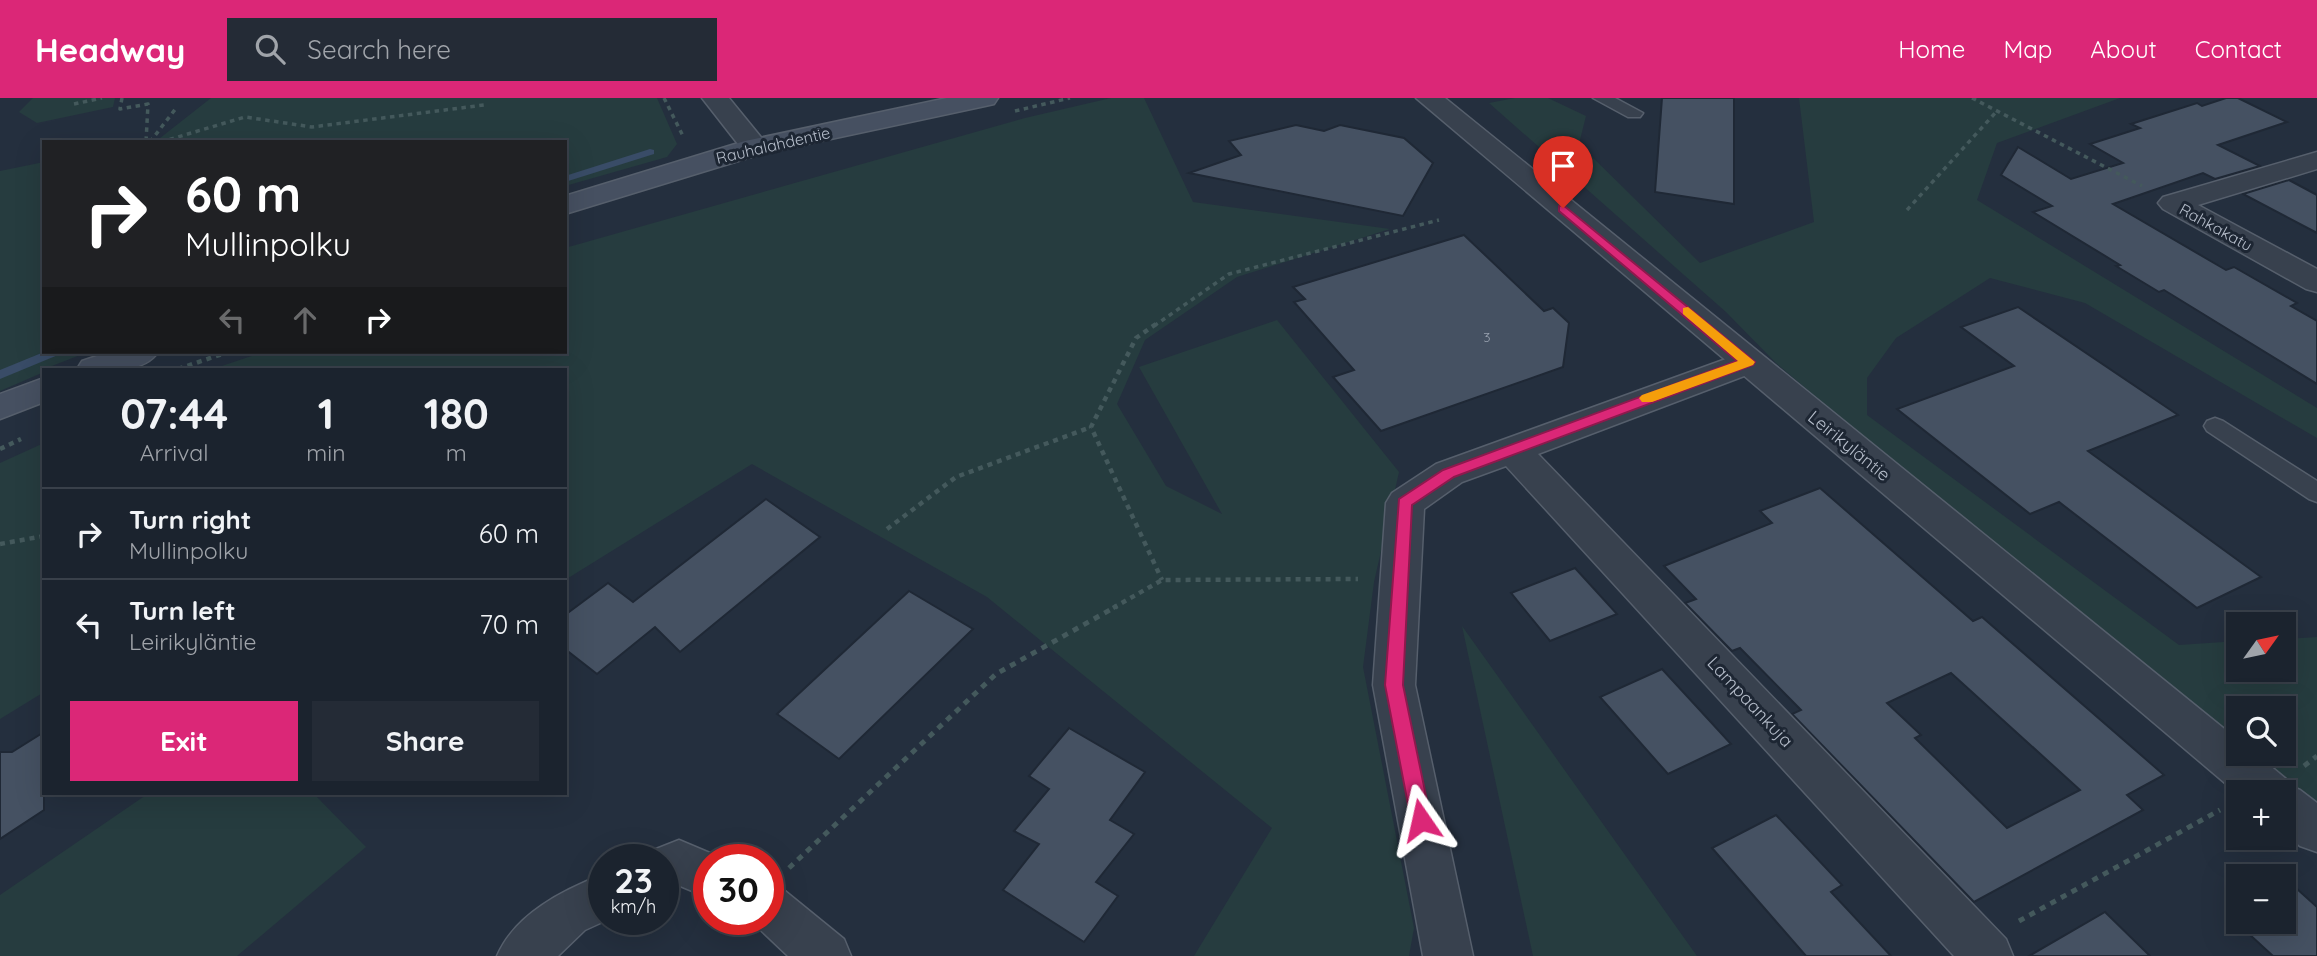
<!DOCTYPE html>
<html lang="en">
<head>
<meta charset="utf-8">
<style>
  body { margin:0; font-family:Quicksand,sans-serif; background:#242b36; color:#f1f3f6; height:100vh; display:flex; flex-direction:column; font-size:26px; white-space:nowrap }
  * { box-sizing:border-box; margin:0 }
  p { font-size:23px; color:#a0a4aa }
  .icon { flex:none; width:38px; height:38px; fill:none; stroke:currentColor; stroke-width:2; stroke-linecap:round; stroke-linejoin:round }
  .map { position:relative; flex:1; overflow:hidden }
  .side { position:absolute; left:42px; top:270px; width:525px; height:427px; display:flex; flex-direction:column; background:#1b232e; border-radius:0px; box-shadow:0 7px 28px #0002,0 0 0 2px #39404a }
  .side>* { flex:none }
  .hud { position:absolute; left:42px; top:42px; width:525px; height:214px; border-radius:0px; box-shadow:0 7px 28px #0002,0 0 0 2px #39404a; background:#202124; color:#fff; overflow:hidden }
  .needle { width:46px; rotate:57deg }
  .controls { position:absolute; left:2226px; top:514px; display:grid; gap:14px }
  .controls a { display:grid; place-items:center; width:70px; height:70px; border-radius:0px; background:#1b232e; box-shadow:0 7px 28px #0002,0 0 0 2px #39404a; font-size:35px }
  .speed { position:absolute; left:588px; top:746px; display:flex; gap:14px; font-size:35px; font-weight:700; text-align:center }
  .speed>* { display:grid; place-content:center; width:91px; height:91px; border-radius:50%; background:#1b232e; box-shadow:0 7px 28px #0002,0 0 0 2px #39404a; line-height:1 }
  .speed small { font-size:18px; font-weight:400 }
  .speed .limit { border:10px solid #d22; background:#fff; color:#111 }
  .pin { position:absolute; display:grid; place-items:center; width:60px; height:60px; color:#fff; margin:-72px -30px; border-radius:50% 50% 50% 0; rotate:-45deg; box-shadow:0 0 7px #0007 }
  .pin .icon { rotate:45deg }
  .me { position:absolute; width:77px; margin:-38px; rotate:349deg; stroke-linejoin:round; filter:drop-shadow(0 0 5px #0008) }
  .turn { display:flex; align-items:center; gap:24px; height:147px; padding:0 28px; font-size:32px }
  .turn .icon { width:91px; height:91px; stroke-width:2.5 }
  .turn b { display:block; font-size:49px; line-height:60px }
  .lanes { display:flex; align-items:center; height:66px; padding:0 28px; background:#0003; justify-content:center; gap:35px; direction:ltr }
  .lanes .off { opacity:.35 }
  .eta { display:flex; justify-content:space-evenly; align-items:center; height:119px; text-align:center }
  .eta b { font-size:42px; font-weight:700; line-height:49px }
  .cta { display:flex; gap:14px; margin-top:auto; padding:14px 28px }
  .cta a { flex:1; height:80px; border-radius:0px; background:#db2777; color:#fff; font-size:28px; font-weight:700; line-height:80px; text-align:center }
  .cta a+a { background:#242b36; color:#f1f3f6 }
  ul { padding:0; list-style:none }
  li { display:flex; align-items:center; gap:21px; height:91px; padding:0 28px; border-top:2px solid #39404a }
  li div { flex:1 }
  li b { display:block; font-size:26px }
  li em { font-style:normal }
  header { display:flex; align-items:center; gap:42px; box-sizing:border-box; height:98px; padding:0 35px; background:#db2777; color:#fff }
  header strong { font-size:33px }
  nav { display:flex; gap:38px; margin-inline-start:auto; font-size:24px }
  .search { width:490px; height:63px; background:#242b36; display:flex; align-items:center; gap:18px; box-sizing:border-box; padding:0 24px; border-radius:0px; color:#a0a4aa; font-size:26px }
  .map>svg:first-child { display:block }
  .green { fill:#263c3f }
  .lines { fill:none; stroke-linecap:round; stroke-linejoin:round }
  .stream { fill:#394c67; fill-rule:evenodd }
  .building { fill:#455162; stroke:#1f2835; stroke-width:2; fill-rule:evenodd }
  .service-casing { stroke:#565f6c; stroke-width:3 }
  .minor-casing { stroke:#565f6c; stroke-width:3 }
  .tertiary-casing { stroke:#565f6c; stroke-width:3 }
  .secondary-casing { stroke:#565f6c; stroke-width:3 }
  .path-far2 { stroke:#44595c; stroke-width:3.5; stroke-dasharray:4.5 4.5; stroke-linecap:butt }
  .path-far1 { stroke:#44595c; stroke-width:4.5; stroke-dasharray:5 5; stroke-linecap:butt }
  .path { stroke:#44595c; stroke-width:5; stroke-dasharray:6 6; stroke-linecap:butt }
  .service { fill:#38414e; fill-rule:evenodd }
  .minor { fill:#38414e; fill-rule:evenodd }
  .tertiary { fill:#38414e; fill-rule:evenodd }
  .secondary { fill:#465061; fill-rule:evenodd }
  .route { fill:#db2777; stroke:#8e194d; stroke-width:2 }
  .slow { fill:#f59e0b }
  .labels { text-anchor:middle; stroke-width:6; stroke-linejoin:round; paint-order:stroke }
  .number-label { font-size:14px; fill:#98a1af }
  .far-street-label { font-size:16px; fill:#b4bcc9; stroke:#1d2633 }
  .street-label { font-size:18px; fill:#b4bcc9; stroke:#1d2633 }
</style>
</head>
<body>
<header>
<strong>Headway</strong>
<div class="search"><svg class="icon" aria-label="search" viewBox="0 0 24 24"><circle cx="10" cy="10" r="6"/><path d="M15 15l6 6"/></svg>Search here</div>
<nav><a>Home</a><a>Map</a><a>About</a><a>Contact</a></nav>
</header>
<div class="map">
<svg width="2317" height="858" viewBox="0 0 2317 858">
  <rect width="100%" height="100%" fill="#242f3e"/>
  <g class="green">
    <path d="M33,0H115L113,9L37,25L19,14Z"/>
    <path d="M211,0H657L677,46L667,59L565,88V44H155Z"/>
    <path d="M1111,0H1144L1193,104L1390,131L1237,179L1145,242L1117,306L1166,388L1222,416L1139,269L1277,222L1399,374L1374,484L1363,569L1414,830L1409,858H1194L1272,730L987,499L752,366L565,482V271H213L263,254H565V150L1025,20Z"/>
    <path d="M1515,0H1548L1586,18L1579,46L1700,165L1814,124L1799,0H2120L1997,45L1977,102L2317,310V340L2085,205L1990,180L1896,240L1867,280V317L2179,547L2238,543V572H2284V541L2317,539V713L2248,656H2284V611H2238V649L1945,408L1776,265L1726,214L1489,5Z"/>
    <path d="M44,64V254H88L44,271V274L0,293V73Z"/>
    <path d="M44,345V594L0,621V365Z"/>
    <path d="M1462,528L1697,858H1533Z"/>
    <path d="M149,695H313L366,749L237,858H0V797Z"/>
  </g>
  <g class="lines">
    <g class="stream">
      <path d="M650,51L654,52V56L565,84V78Z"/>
      <path d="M44,254H60L58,257L0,281V272Z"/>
    </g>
  </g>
  <g class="building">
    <path d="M1662,0H1734V106L1655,94Z"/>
    <path d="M2226,0H2238L2287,24L2218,47L2260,68L2215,81L2203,75L2113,106L2226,172L2234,169L2297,205L2291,208L2317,223V286L2164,192L2159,194L2116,168L2120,167L2033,114L2052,108L2001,77L2018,49L2071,81L2123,65L2090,46L2140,30L2131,26L2197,5L2202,8Z"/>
    <path d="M1296,27L1324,33L1340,27L1404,40L1433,65L1403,118L1189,75L1241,57L1229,43Z"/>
    <path d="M2289,82L2317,97V135L2243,96Z"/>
    <path d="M1464,137L1544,213L1553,210L1569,225L1563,269L1381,333L1333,279L1354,272L1294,204L1305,201L1293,189Z"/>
    <path d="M2018,209L2178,317L2088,353L2261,479L2197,510L2059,404L2030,416L1897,311L2014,268L1961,229Z"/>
    <path d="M1820,390L1973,523L1982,519L2164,677L2127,697L2143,712L1974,804L1792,616L1801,612L1740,550L1732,553L1685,505L1696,501L1664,468L1772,425L1760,413ZM1951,575L2080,692L2007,730L1915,640L1921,637L1887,605Z"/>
    <path d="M766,401L820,439L680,554L655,529L597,576L565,551V517L608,485L633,504Z"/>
    <path d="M1575,470L1617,516L1550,543L1511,495Z"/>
    <path d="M909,493L973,531L839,661L777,616Z"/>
    <path d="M1662,571L1731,646L1668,676L1600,599Z"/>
    <path d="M1069,630L1145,674L1110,722L1134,736L1096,784L1118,798L1084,844L1003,792L1039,746L1014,733L1049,691L1029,678Z"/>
    <path d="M44,634V712L0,741V654H12Z"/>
    <path d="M1776,717L1842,787L1831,794L1891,858H1806L1712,750Z"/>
    <path d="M2296,790L2317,809V858H2273L2237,825L2284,824V797Z"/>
    <path d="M2105,814L2150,858H2029Z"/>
  </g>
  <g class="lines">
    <defs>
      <g id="service">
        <path d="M1593,0H1615L1643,15L1640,19H1628Z"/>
        <path d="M2215,320L2223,323L2317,383V404L2309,401L2207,333L2204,328L2207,323Z"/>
      </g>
      <g id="minor">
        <path d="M2317,54V71L2198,107L2317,171V194L2306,191L2163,111L2158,105L2163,99Z"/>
        <path d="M1748,253L1760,256L1765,264L1760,272L1538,356L2006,841L2013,858H1954L1506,368L1462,384L1424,411L1415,587L1473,858H1423L1373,587L1386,405L1392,395L1436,366Z"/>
        <path d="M679,742L724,761H709V800L678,787L663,793V761H643L646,755Z"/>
        <path d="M604,776V821H609L585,832L558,858H497C515,816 563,792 604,776Z"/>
        <path d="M768,786L785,793L844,841L851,858H788L749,821H768Z"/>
      </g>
      <g id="tertiary">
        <path d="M702,0H729L769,49L765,55L755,57L745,55Z"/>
        <path d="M1416,0H1445L2238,642V656H2256L2286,681L2290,688L2300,692L2317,705V754L2300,748L2284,734V695L2238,696Z"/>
      </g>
      <g id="secondary">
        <path d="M947,0H998L994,6L985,8L761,56L565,116V98L745,43Z"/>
        <path d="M109,254H158C143,277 101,272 77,271L82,263Z"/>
        <path d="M44,280V304L0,321V296Z"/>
      </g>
    </defs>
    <use href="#service" class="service-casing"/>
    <use href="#minor" class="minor-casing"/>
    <use href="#tertiary" class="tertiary-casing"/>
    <use href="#secondary" class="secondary-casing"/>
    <g class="path-far2">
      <path d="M122,0L120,11L148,6L146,44"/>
      <path d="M664,0L684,40"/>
      <path d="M1972,0L2142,88"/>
      <path d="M74,6L102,0"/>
      <path d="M1015,13L1070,0"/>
      <path d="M150,44L177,9"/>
      <path d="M161,44L245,19L312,29L484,7"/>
      <path d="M1907,112L1997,13"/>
      <path d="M1154,228L1229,176L1439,122"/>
    </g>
    <g class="path-far1">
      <path d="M1156,226L1136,240L1091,329L1162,482"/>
      <path d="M178,271L228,254"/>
      <path d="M0,351L21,341"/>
      <path d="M887,431L956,379L1091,329"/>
      <path d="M0,446L44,438"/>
      <path d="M1113,510L1162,482L1358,481"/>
    </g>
    <g class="path">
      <path d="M2304,668L2317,658"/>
      <path d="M789,770L996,576L1117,508"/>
      <path d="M2019,823L2220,712"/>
    </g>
    <use href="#service" class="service"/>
    <use href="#minor" class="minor"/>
    <use href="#tertiary" class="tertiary"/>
    <use href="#secondary" class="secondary"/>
  </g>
  <path class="route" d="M1563,107L1755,264L1753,267L1454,379L1412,407L1403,587L1431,722L1428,728L1421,731L1414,728L1411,722L1385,587L1399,401L1443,372L1737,263L1559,113V108Z"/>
  <path class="slow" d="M1688,209L1755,264L1753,267L1652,304H1642L1639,300L1642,297L1738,263L1683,216V210Z"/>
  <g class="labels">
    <g class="number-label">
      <text x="1487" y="244">3</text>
    </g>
    <g class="far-street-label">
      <text transform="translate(773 47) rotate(-13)" y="6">Rauhalahdentie</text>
      <text transform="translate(2216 129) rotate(29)" y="6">Rahkakatu</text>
    </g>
    <g class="street-label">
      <text transform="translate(1849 348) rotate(39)" y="6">Leirikyläntie</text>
      <text transform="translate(1750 604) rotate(47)" y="6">Lampaankuja</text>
    </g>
  </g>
</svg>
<div class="controls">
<a><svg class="needle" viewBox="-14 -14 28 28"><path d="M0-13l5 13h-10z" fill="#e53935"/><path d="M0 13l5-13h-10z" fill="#a0a4aa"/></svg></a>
<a><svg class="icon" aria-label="search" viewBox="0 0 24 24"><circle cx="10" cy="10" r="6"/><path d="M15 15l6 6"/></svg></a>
<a>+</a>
<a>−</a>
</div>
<div class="speed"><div>23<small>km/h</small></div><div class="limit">30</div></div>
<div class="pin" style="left:1563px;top:110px;background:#d93025"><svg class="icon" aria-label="arrive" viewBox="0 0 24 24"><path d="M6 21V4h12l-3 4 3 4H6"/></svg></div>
<svg class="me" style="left:1421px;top:722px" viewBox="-20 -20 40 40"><path d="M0-17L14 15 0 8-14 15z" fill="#db2777" stroke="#fff" stroke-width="4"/></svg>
<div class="hud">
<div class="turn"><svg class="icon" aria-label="right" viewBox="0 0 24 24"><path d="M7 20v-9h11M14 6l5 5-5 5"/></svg><div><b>60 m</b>Mullinpolku</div></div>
<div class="lanes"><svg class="icon off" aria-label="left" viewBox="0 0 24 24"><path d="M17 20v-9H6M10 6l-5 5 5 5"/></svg><svg class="icon off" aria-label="ahead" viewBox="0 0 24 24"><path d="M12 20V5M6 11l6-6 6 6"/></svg><svg class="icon" aria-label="right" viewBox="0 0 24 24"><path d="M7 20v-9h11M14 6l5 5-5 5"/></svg></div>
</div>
<section class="side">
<div class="eta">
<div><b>07:44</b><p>Arrival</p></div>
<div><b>1</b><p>min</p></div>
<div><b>180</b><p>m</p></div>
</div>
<ul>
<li><svg class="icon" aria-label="right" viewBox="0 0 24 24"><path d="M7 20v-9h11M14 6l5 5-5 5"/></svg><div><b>Turn right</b><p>Mullinpolku</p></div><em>60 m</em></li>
<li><svg class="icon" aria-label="left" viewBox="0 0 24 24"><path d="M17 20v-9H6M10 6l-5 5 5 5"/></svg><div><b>Turn left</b><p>Leirikyläntie</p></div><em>70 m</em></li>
</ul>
<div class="cta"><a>Exit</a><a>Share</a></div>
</section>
</div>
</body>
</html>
